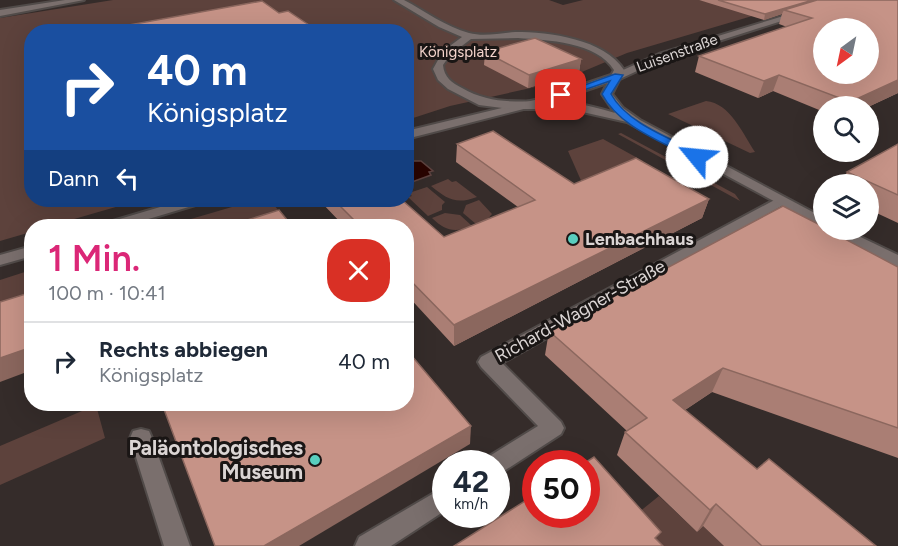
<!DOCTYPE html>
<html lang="de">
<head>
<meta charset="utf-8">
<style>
  body { margin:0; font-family:Figtree,sans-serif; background:#f6f6f7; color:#1f2937; height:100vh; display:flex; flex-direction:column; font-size:22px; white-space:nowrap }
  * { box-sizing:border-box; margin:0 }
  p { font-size:20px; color:#747a83 }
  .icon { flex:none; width:33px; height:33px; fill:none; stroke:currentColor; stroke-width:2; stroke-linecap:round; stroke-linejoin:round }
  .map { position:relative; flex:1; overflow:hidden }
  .drawer { position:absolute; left:24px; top:219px; width:390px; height:192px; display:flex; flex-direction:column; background:#fff; border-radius:24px; box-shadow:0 6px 24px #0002 }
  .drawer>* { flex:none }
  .banner { position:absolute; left:24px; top:24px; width:390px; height:183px; border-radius:24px; box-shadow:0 6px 24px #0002; background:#1a4fa0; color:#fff; overflow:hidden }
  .needle { width:39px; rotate:213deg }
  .fabs { position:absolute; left:813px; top:18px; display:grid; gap:12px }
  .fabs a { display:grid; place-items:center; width:66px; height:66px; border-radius:50%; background:#fff; box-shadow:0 6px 24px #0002; font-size:30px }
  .speed { position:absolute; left:432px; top:450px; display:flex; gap:12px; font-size:30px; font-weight:700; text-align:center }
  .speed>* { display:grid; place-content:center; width:78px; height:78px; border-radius:50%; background:#fff; box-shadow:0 6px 24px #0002; line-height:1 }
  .speed small { font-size:15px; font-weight:400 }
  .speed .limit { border:9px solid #d22; background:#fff; color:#111 }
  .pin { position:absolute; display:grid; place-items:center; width:51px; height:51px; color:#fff; margin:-26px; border-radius:12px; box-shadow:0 3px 9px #0006 }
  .me { position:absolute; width:66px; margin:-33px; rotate:298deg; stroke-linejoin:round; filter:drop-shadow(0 0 4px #0008) }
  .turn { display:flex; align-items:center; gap:21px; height:126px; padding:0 24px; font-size:27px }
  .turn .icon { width:78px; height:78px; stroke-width:2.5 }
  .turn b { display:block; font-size:42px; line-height:51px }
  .then { display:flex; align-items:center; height:57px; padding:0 24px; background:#0003; gap:12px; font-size:22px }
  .round { display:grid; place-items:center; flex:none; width:63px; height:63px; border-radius:24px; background:#f6f6f7 }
  .head { display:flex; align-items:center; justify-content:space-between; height:102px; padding:0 24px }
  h1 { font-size:36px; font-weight:600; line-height:45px; color:#db2777 }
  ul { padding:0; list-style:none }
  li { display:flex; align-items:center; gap:18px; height:78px; padding:0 24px; border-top:2px solid #e0e1e3 }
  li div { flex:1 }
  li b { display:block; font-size:22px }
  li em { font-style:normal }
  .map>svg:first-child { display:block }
  .green { fill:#5d423c }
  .water { fill:#290401; stroke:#5e4340; stroke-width:1.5 }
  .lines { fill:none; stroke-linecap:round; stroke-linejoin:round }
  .service-casing { stroke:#514b49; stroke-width:4 }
  .minor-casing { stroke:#514b49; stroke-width:4 }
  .secondary-casing { stroke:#514b49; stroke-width:4 }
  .service { fill:#7a6f6d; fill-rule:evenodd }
  .minor { fill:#7a6f6d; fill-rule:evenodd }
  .secondary { fill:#7a6f6d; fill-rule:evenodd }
  .wall { fill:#aa7e74 }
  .shaded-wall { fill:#8b675e }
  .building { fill:#c69387; stroke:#8b675e; stroke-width:1.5; fill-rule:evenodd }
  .route { fill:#1a73e8; stroke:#114b97; stroke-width:1.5 }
  .poi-dot { fill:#59cebe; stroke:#1a1615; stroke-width:2 }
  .labels { text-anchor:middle; stroke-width:6; stroke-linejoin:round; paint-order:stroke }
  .far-park-label { font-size:15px; fill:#f5d5cd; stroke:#1a1615 }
  .far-street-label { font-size:15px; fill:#dbd5d4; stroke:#1a1615 }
  .poi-label { font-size:18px; font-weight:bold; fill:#dbd5d4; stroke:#1a1615; text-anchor:start }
  .street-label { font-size:18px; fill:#dbd5d4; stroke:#1a1615 }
  .near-poi-label { font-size:21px; font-weight:bold; fill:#dbd5d4; stroke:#1a1615; text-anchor:end }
</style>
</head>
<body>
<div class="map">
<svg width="898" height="546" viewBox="0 0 898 546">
  <rect width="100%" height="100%" fill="#352c2a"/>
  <g class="green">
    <path d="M113,0H549L563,5L583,0H699L759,14L627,53L558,82L450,106L407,120L406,32H32V200H140L50,226H32L31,232L0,241V18Z"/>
    <path d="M706,101C730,103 743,134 755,152L750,153L668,114Z"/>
    <path d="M621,133L735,194L740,201L618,134Z"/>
    <path d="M603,139L643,161L583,185L568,151Z"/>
    <path d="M448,179L452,182L456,181L477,197C456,205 447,199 431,186Z"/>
    <path d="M427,187L445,202L442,205V210L428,216L408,197L412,196L409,193Z"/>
    <path d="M256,200H270L291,226H177L184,221Z"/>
    <path d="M479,200L492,214L487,220L476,224L463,213L466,205Z"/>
    <path d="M445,213L460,215L472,226C455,233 445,231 432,218Z"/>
    <path d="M31,270V314L0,325V280Z"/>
    <path d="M96,405L105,438L0,485V446Z"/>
    <path d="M659,496L697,532L703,526L724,546H650L628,521Z"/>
  </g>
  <path class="water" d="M413,161H421L433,171L429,172L431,175L412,182L407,180V163Z"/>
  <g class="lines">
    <defs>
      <path id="service" d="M141,429L149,431L152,438L190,546H164L130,438L133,431Z"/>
      <g id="minor">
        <path d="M836,0H848L665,58L622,78L551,102L406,139V131L543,98L614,74L659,54Z"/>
        <path d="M780,197L787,201L785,204L502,363L561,422L564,428L561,434L504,471L496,474V464H485L488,457L538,426L481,367L478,362L481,357Z"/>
        <path d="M184,200H204L202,203L125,226H103L106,223Z"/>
        <path d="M32,246V256L0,265V255Z"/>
        <path d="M446,486V510L391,546H355L359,537Z"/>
      </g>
      <g id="secondary">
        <path d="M65,0H84L0,16V10Z"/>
        <path d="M394,0H404C425,11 446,27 469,33C484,37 500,33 515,32C550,32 604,39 624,70L612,94L623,108L640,120L824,218V228L627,122L569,109H510L479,105L448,89L438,80L433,69L443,51L462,37L439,27ZM518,38C547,40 597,42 614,70L602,94L615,113C599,108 583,104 566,102C529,99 496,108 462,88C452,83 444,77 443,65L450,55L471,39Z"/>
        <path d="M828,230H846L898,255V267L830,233Z"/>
      </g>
    </defs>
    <use href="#service" class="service-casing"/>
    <use href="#minor" class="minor-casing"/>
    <use href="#secondary" class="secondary-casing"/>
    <use href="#service" class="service"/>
    <use href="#minor" class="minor"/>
    <use href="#secondary" class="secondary"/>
  </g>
  <g class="wall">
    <path d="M699,0H898V93L868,107L824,106V112L773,91L758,98L695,72L699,56L787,27L779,24L782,14L764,20Z"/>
    <path d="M485,52L581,59L579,72L528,88L484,65Z"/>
    <path d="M457,144L574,184L709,199L702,218L454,346L406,294V226H344L319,200H402L444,237L518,207L456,162Z"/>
    <path d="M898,144V223L868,209V184H841L847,172Z"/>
    <path d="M898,267V458L712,392L685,410L757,469L876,546H724L703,526L697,532L617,455L625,432L627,431L545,355L549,331Z"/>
  </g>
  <g class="shaded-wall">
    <path d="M813,0H820L784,10L782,14L764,20L765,14Z"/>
    <path d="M312,27V32H302V29Z"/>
    <path d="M581,59L579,72L528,88L529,75Z"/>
    <path d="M779,75L773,91L758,98L764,81Z"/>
    <path d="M898,80V93L868,107L848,106L850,102Z"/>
    <path d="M709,199L702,218L454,346V325Z"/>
    <path d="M32,347V370L0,382V358Z"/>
    <path d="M723,368L712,392L664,424L673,400Z"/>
    <path d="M471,426L470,444L299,546H264Z"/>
    <path d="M716,504L703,526L697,532L710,510Z"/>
  </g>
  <g class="building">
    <path d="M718,0H813L765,14Z"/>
    <path d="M817,0H898V80L850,102L779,75L764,81L699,56L812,18L784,10ZM824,28H868V74H824Z"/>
    <path d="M262,1L279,13L288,11L312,27L302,29L305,32H109L107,29Z"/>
    <path d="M535,38L581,59L529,75L485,52Z"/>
    <path d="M493,131L574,184L636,158L709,199L454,325L406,276V226H360L334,200H402L444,237L535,200L457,144Z"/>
    <path d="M898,144V195L847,172Z"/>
    <path d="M783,206L824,227V230H828L898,267V428L723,368L673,400L757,469L769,459L876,546H762L716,504L710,510L625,432L647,418L549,331Z"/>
    <path d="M279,210L292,226H228Z"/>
    <path d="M32,292V347L0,358V302Z"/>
    <path d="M406,349L471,426L264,546H215L162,404H406Z"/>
    <path d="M594,457L661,532L655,538L663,546H454L536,494V514H586V464H583Z"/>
  </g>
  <path class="route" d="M615,74L623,75L611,94C627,124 673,139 701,154V159H694C663,142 619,127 602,94L610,81L564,97L557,95Z"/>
  <g class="poi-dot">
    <circle cx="573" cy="239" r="6"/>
    <circle cx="315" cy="460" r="6"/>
  </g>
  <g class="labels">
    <g class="far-park-label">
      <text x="458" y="57">Königsplatz</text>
    </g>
    <g class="far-street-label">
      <text transform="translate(677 53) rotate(-20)" y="5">Luisenstraße</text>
    </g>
    <g class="poi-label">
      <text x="585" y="245">Lenbachhaus</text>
    </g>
    <g class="street-label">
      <text transform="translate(580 311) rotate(-29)" y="6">Richard-Wagner-Straße</text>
    </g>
    <g class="near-poi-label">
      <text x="303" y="455">Paläontologisches<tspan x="303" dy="24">Museum</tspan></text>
    </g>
  </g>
</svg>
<div class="fabs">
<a><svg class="needle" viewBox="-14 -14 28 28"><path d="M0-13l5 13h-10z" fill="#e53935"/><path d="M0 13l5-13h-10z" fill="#747a83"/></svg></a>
<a><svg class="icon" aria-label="search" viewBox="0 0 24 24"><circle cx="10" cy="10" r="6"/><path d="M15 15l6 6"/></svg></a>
<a><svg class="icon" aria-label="layers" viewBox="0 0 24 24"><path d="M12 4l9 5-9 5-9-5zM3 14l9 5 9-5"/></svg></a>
</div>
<div class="speed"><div>42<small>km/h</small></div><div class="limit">50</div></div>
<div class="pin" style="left:561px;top:95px;background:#d93025"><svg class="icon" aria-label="arrive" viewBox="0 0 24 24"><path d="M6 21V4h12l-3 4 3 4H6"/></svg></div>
<svg class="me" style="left:697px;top:157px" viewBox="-20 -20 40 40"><circle r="19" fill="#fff"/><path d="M0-13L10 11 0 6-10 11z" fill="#1a73e8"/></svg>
<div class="banner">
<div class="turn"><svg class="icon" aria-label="right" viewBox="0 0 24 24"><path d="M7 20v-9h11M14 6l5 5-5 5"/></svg><div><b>40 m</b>Königsplatz</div></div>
<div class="then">Dann<svg class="icon" aria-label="left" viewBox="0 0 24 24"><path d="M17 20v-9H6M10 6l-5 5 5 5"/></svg></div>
</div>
<section class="drawer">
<div class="head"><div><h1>1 Min.</h1><p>100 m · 10:41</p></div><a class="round" style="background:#d93025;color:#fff"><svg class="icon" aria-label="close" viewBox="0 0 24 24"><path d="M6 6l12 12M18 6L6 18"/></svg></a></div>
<ul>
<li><svg class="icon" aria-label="right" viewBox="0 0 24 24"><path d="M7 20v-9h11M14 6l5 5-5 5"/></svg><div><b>Rechts abbiegen</b><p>Königsplatz</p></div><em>40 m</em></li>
</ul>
</section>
</div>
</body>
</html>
